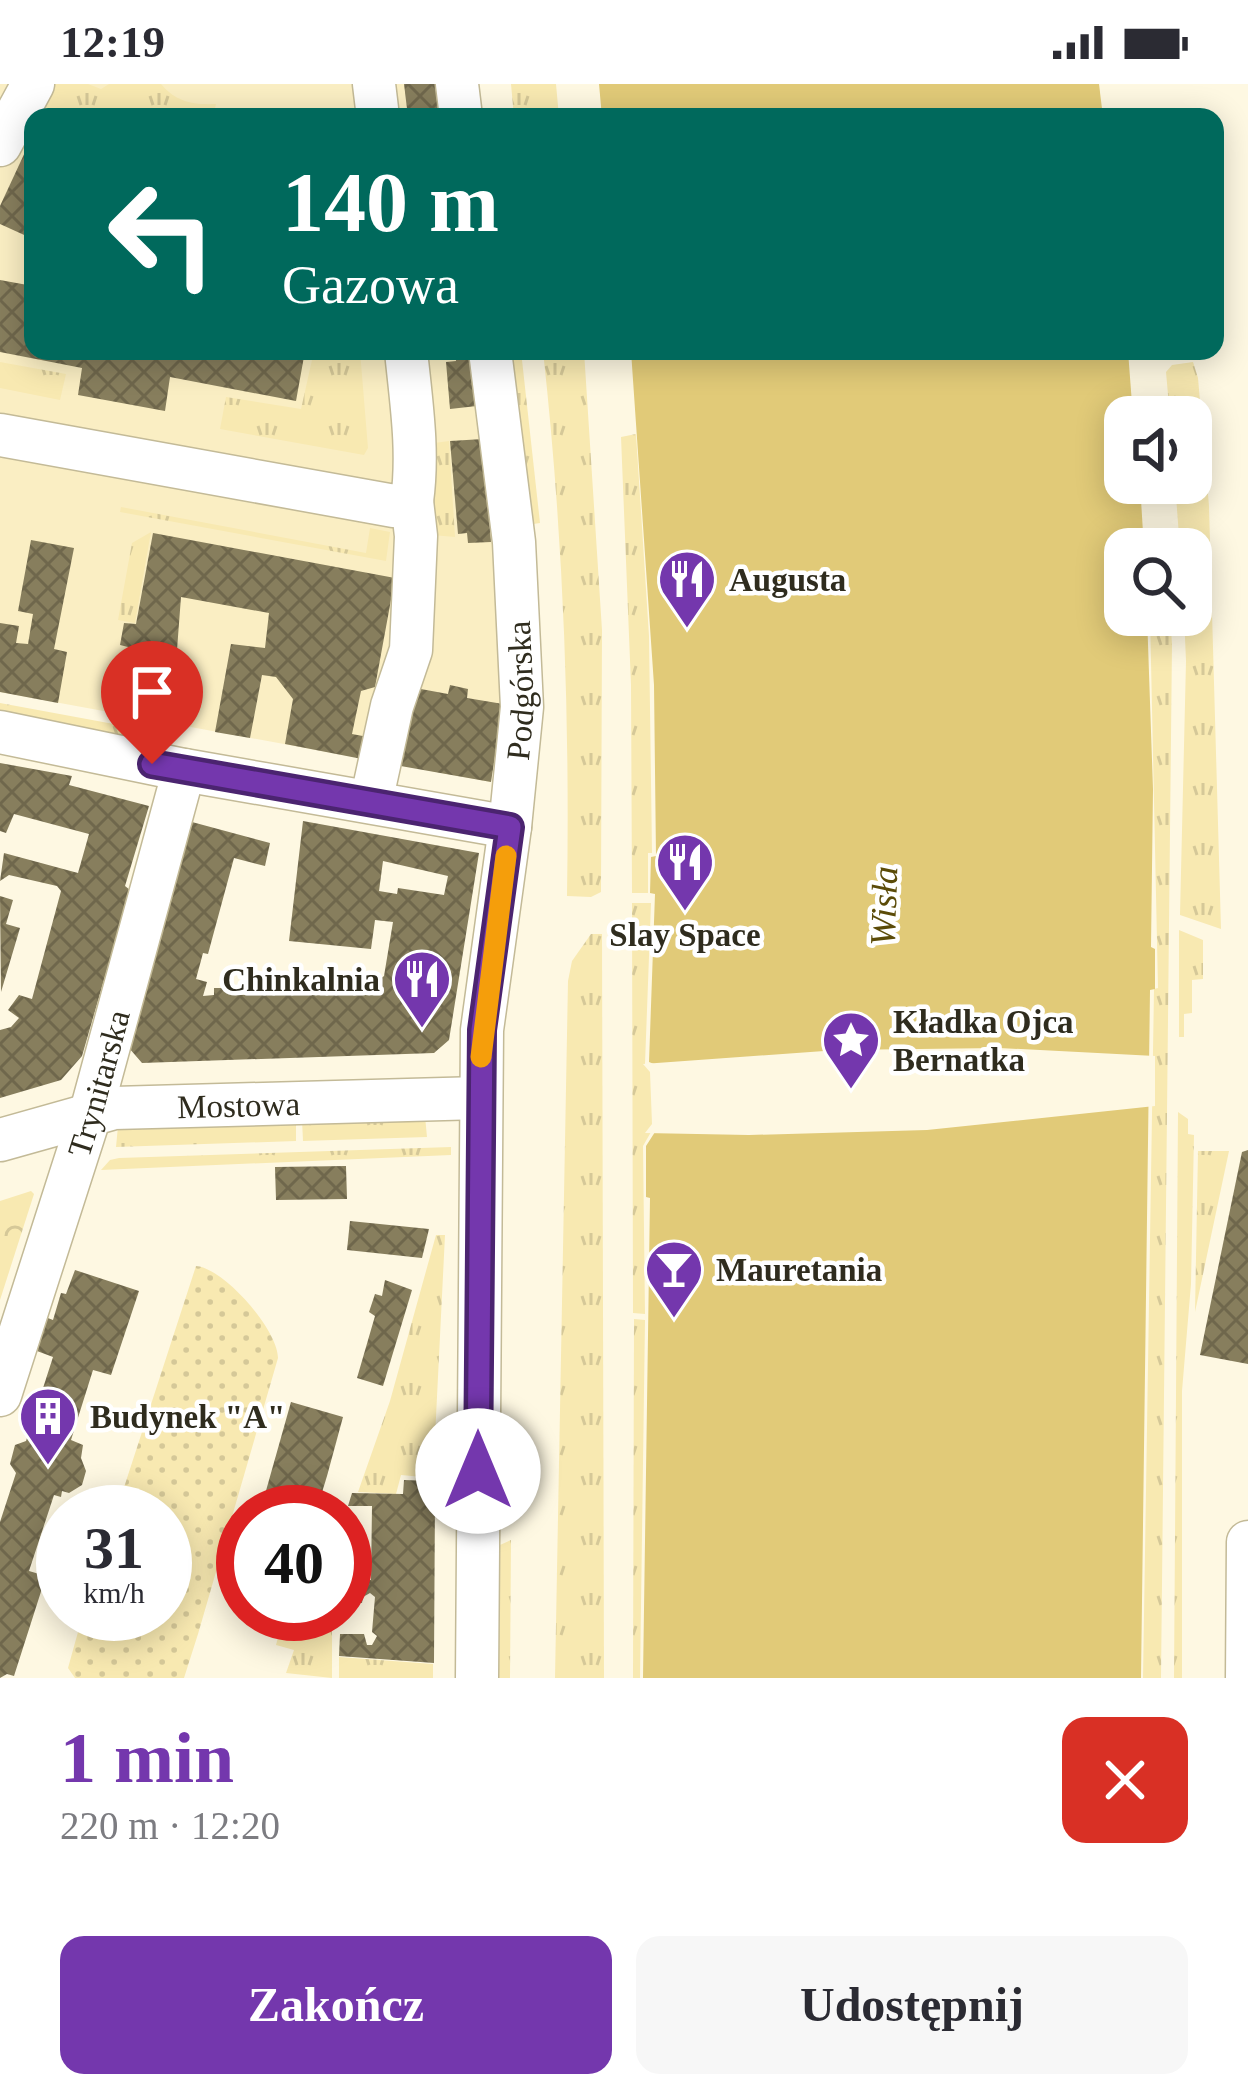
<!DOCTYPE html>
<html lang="pl">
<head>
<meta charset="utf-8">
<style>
  body { margin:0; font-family:Georgia,serif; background:#f7f7f7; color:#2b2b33; height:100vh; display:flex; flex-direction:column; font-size:45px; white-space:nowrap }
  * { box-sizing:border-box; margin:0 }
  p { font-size:39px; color:#7c7c81 }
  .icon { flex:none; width:66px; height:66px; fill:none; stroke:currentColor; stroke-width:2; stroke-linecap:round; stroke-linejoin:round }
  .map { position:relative; height:1594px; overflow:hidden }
  .panel { display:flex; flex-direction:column; background:#fff; flex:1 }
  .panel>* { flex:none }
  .top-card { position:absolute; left:24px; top:24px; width:1200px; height:252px; border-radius:24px; box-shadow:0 6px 30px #0003; background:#00695c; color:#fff; overflow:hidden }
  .tools { position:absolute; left:1104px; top:312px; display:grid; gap:24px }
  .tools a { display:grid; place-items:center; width:108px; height:108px; border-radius:24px; background:#fff; box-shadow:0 6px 30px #0003; font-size:60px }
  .speed { position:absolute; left:36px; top:1401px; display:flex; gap:24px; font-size:60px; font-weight:700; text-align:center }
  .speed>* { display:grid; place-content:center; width:156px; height:156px; border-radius:50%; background:#fff; box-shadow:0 6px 30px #0003; line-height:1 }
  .speed small { font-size:30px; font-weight:400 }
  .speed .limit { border:18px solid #d22; background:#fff; color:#111 }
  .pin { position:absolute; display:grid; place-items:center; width:102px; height:102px; color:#fff; margin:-123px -51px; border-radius:50% 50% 50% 0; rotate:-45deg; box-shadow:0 0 12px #0007 }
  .pin .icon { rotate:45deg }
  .me { position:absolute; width:132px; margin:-66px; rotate:0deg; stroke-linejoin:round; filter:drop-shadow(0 0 9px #0008) }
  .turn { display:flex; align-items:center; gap:42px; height:252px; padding:0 60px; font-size:54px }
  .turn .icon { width:156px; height:156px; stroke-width:2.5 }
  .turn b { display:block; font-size:84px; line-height:102px }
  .round { display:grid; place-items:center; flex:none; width:126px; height:126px; border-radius:24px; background:#f7f7f7 }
  .summary { display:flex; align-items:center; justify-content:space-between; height:204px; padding:0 60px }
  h1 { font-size:72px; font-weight:700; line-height:90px; color:#7437ad }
  .primary-button { display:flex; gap:24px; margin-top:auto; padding:24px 60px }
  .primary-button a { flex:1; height:138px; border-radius:24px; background:#7437ad; color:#fff; font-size:48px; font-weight:700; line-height:138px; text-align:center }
  .primary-button a+a { background:#f7f7f7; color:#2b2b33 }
  .status { display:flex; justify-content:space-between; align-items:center; height:84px; padding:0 60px; background:#fff; direction:ltr }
  .status svg { height:33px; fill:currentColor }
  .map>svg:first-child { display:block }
  .built { fill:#faeec3 }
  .grass { fill:url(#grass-tufts) }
  .forest { fill:url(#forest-crowns) }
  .garden { fill:url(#garden-dots) }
  .water { fill:#e1ca78 }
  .pier { fill:#fef8e2 }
  .building { fill:url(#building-cross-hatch); fill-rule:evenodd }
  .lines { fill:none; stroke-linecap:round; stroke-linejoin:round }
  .minor-casing { stroke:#c3ba97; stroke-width:45 }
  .minor { stroke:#fff; stroke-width:42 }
  .route-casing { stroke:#4b2470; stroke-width:30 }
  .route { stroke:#7437ad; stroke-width:21 }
  .slow { stroke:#f59e0b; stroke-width:21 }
  .labels { text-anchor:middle; stroke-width:9; stroke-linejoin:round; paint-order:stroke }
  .poi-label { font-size:33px; font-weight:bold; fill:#2f2c1e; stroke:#fff; text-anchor:start }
  .street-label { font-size:33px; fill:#2f2c1e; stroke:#fff }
  .water-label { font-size:36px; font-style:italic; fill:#5b4b08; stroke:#fff }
</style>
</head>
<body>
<div class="status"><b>12:19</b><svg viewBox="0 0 49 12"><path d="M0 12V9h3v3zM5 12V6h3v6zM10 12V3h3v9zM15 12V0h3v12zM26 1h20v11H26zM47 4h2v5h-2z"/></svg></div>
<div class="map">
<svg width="1248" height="1594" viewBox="0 0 1248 1594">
  <defs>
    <pattern id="grass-tufts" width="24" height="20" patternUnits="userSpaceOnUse" patternTransform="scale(3)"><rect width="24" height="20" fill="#f8e9b1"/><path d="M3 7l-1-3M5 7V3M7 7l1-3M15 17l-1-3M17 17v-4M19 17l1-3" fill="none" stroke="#d5c898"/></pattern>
    <pattern id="forest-crowns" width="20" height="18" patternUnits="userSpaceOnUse" patternTransform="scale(3)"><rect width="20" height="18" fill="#f8e9b1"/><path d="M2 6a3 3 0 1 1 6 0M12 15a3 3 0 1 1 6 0" fill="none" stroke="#d5c898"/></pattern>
    <pattern id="garden-dots" width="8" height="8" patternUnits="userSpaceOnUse" patternTransform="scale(3)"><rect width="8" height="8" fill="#f8e9b1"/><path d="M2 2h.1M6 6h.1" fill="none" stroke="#d5c898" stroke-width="1.8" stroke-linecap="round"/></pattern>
    <pattern id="building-cross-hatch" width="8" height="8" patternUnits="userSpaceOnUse" patternTransform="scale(3)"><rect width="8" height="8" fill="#877e5d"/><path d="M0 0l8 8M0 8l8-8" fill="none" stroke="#6f674c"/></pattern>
  </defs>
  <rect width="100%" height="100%" fill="#fef8e2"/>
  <path class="built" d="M0,0H437L441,33H33V267H472L494,455L503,620L491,698L0,608Z"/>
  <g class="grass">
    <path d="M54,0H88L101,5L109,0H161C176,18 193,21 216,20L213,33H53L40,28Z"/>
    <path d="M511,0H556L559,33H514Z"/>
    <path d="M314,267H360L368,364L364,371L220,345L226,313L301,325Z"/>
    <path d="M507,267H521L540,439L527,441Z"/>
    <path d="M543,267H584L602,546L601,808L591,813L567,812C570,630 563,448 543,267Z"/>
    <path d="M0,278L66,290L60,316L0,304Z"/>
    <path d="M1193,278L1198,294L1209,422L1221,845L1180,831L1186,577L1184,531H1191V465H1180L1175,399H1191V333H1170L1166,288L1172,281Z"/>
    <path d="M636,350L649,552L652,769H648V809H632L631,601L621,353Z"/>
    <path d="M449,357L455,453L432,451L427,360Z"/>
    <path d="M121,423L366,469L370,444L390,448L386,477L120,428Z"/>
    <path d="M151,448L135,539L118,536L132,459Z"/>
    <path d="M1150,531H1170L1172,560L1161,1594H1143L1154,905L1158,904Z"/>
    <path d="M0,619L168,650L165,662L0,632Z"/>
    <path d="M632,819H651L645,980L652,983L655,1041L643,1062L645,1230L633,1229Z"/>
    <path d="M1179,846L1203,856V895L1192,896V929L1184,930V953H1179Z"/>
    <path d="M591,850H602L604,1594H555L568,897L572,877Z"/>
    <path d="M1178,1028L1188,1035V1050L1194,1051L1191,1200L1182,1307V1594H1174Z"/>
    <path d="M425,1032L427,1053L303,1057L302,1036Z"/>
    <path d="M296,1036V1057L116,1063L118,1042Z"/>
    <path d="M451,1063V1071L101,1086L110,1076L119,1074Z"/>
    <path d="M1198,1067H1229L1195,1228Z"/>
    <path d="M436,1151H445L433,1394L401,1391L396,1410L358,1408L390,1317Z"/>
    <path d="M634,1235L645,1236L640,1594H633Z"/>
    <path d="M511,1456L510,1594H489L491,1465Z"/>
    <path d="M283,1534L332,1546V1594L286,1589L294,1566L276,1561Z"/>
    <path d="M339,1573L433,1580V1594H339Z"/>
  </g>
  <path class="forest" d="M31,1107L34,1110L0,1216V1117Z"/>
  <path class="garden" d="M196,1182C224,1184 278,1246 278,1274L198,1550L184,1594H75L68,1584L83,1530H165V1428H116Z"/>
  <g class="water">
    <path d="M599,0H1099L1103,33H602Z"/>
    <path d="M631,267H1128L1133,333H1125V399H1140L1144,465H1125V531H1147L1153,705L1151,863L1155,865V905L1150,906L1141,1594H643L650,1114L646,1113V1062L655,1048L654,980L649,978L655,810L650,809L651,773L656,772L654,601Z"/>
  </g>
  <path class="pier" d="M999,964L1155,972V1022L927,1046L749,1051L645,1049L652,1040L650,988L643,980L838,966Z"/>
  <g class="building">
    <path d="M404,0H435L439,33H408Z"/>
    <path d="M33,51V155L0,140V122Z"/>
    <path d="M0,196L33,202V267H305L296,317L170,293L165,327L78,311L82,284L0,268Z"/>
    <path d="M455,267H470L477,322L450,325L446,278L456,277Z"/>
    <path d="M483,355L491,458L468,459L467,449L458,450L450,357Z"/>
    <path d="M153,449L395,494L375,603L361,607L352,650L368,653L362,675L285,660L293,615L276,593L262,591L250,654L215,648L231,560L265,564L269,529L181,513L176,579L187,581L176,640L120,630L132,564L120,561L124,539L136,540Z"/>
    <path d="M31,456L74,464L54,565L67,568L58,619L0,608V539L19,542L16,559L28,560L33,530L18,527Z"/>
    <path d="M450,601L468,605L467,614L503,620L491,698L395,681L410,603L448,610Z"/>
    <path d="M0,679L72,692L69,701L149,722L125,802L130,806L82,972L61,996L0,1014V946L11,943L19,934L8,926L19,911L32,915L61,807L57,802L9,791L0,797L4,769L78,789L89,750L14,730L6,749L0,747Z"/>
    <path d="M303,737L479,769L449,956L434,969L142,979L129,964L192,738L270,759L265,782L234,774L208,870L203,869L196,895L207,898L203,912L214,911V904H237V911L269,910L268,900L379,896L384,892L393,838L375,836L371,865L289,857ZM383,777L448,792L444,811L398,804L397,810L379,807Z"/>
    <path d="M0,812L13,816L6,840L20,844L1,908Z"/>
    <path d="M1248,1066V1280L1200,1271L1242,1068Z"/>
    <path d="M346,1082L347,1115L276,1116L275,1083Z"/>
    <path d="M350,1137L429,1145L422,1174L347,1166Z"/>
    <path d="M75,1186L139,1207L111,1291L93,1286L71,1356L83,1361L81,1374L86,1387L82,1401L69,1409L62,1407L61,1413L54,1411L29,1487L46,1492L14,1592L7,1590L0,1594V1438L16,1389L10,1380L15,1361L26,1357L53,1273L29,1264L40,1231L53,1236L61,1209L66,1210Z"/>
    <path d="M385,1196L412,1206L383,1302L357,1294L375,1232L369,1228L375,1210L382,1212Z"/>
    <path d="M291,1318L343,1333L327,1392L316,1428H260Z"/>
    <path d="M404,1396L432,1397L431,1412H435L434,1579L339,1572L340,1550H364L367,1561H372L377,1552L372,1548L375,1513L370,1509L363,1513L362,1519H345V1496H371L372,1422H348L352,1409L403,1410Z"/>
  </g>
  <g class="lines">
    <defs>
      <g id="minor">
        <path d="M374,0L378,33"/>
        <path d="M457,0L461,33"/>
        <path d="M0,61L33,0"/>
        <path d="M0,351L394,422L412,417C419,367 411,317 406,267"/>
        <path d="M0,648L184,686L510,743"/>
        <path d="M371,718L392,622L411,566L416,452L412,417"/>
        <path id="s1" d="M0,1056L114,1024L480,1014"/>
        <path id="s2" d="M0,1311L91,1028L184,686"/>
        <path id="s3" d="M477,1594L482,946L510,743L522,623L514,458L490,267"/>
        <path d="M1247,1594L1248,1458"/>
      </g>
    </defs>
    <use href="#minor" class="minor-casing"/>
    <use href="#minor" class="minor"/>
  </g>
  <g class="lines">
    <defs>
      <path id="route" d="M152,680L510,743L482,946L478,1387"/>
    </defs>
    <use href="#route" class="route-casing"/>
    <use href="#route" class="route"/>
    <path class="slow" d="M481,973L506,772"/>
  </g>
  <defs>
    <symbol id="restaurant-pin" viewBox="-11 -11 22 30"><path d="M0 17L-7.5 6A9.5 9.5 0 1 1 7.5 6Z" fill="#7437ad" stroke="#fff"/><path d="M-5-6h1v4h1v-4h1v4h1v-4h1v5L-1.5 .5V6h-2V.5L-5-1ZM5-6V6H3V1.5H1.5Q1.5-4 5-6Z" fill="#fff"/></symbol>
    <symbol id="sight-pin" viewBox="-11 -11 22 30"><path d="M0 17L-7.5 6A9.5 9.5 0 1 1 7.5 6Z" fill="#7437ad" stroke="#fff"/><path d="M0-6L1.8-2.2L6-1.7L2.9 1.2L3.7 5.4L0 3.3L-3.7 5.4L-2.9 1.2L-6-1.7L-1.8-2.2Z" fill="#fff"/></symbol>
    <symbol id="bar-pin" viewBox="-11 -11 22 30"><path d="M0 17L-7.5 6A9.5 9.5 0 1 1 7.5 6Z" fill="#7437ad" stroke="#fff"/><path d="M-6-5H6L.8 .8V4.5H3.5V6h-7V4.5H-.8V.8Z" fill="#fff"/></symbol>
    <symbol id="building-pin" viewBox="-11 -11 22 30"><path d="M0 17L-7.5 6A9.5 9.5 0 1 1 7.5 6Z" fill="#7437ad" stroke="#fff"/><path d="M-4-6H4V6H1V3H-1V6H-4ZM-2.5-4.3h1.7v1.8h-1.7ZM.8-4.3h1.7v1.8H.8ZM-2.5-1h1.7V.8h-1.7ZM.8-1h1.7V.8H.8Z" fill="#fff"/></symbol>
  </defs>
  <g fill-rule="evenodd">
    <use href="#restaurant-pin" x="654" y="462" width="66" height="90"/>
    <use href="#restaurant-pin" x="652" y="745" width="66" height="90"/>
    <use href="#restaurant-pin" x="389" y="862" width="66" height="90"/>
    <use href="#sight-pin" x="818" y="923" width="66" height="90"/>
    <use href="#bar-pin" x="641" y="1152" width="66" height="90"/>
    <use href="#building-pin" x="15" y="1299" width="66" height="90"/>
  </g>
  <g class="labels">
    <g class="poi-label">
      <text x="729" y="507">Augusta</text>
      <text x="685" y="862" text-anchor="middle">Slay Space</text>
      <text x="380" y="907" text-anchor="end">Chinkalnia</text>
      <text x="893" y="949">Kładka Ojca<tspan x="893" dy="38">Bernatka</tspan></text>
      <text x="716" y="1197">Mauretania</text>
      <text x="90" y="1344">Budynek "A"</text>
    </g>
    <g class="street-label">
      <text dy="12" stroke="none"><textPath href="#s3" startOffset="990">Podgórska</textPath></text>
      <text dy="12" stroke="none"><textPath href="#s2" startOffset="327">Trynitarska</textPath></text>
      <text dy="12" stroke="none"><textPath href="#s1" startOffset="243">Mostowa</textPath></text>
    </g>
    <g class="water-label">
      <text transform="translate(883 822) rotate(-88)" y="13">Wisła</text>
    </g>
  </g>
</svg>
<div class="tools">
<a><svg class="icon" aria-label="sound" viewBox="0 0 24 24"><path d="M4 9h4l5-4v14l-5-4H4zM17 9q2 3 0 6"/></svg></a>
<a><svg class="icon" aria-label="search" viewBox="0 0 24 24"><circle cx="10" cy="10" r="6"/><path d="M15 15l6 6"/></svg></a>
</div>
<div class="speed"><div>31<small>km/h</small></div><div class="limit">40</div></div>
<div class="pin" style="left:152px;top:680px;background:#d93025"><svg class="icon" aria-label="arrive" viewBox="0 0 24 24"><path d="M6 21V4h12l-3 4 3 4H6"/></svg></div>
<svg class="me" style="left:478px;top:1387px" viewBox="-20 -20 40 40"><circle r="19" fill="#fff"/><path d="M0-13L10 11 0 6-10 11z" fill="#7437ad"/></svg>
<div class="top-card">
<div class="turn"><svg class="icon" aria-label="left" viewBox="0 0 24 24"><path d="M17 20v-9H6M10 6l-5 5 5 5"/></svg><div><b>140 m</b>Gazowa</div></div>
</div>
</div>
<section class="panel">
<div class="summary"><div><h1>1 min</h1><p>220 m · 12:20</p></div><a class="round" style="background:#d93025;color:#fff"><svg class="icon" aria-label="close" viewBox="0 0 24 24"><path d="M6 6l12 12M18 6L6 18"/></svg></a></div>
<div class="primary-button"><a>Zakończ</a><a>Udostępnij</a></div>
</section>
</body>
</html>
